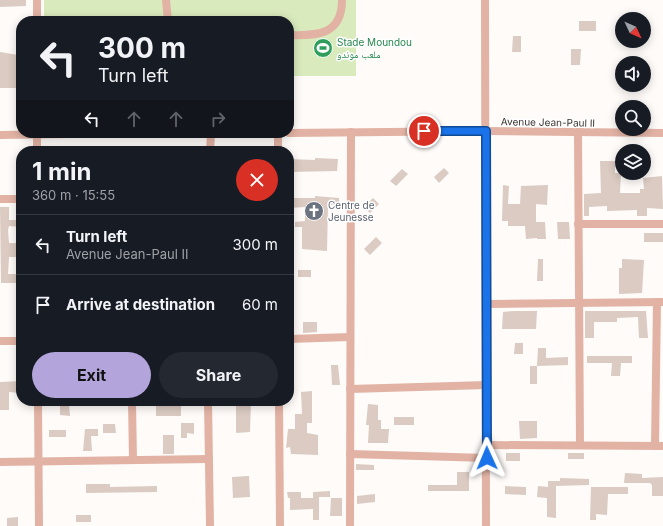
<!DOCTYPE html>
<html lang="en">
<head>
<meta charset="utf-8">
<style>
  body { margin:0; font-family:Inter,"Noto Naskh Arabic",sans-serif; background:#242831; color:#f1f3f6; height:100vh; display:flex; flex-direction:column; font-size:15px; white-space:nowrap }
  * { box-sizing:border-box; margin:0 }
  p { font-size:13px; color:#9ea1a6 }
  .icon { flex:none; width:22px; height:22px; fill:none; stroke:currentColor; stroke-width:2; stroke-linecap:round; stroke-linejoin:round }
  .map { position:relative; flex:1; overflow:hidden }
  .drawer { position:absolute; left:16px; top:146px; width:278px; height:260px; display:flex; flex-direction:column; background:#171b24; border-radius:16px; box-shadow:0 2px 10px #0003 }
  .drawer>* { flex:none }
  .hud { position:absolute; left:16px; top:16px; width:278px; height:122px; border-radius:16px; box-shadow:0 2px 10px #0003; background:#171b24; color:#f1f3f6; overflow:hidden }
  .needle { width:26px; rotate:134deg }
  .fabs { position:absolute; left:615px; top:12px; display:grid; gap:8px }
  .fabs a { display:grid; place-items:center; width:36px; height:36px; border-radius:50%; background:#171b24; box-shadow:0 2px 10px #0003; font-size:20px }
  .pin { position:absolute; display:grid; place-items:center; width:34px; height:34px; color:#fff; margin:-17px; border:2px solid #fff; border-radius:50%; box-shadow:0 1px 4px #0007 }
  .me { position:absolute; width:44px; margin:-22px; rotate:359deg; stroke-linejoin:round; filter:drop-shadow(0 0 3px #0008) }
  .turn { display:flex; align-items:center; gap:14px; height:84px; padding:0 16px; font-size:18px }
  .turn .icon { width:52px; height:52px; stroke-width:2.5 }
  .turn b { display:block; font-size:28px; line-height:34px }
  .lanes { display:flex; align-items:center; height:38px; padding:0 16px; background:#0003; justify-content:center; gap:20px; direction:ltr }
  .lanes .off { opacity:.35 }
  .round { display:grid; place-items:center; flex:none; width:42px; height:42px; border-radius:21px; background:#242831 }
  .headline { display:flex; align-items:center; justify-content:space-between; height:68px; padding:0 16px }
  h1 { font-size:24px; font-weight:700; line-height:30px }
  .primary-button { display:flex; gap:8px; margin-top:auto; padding:8px 16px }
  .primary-button a { flex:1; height:46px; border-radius:24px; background:#b4a4dc; color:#111; font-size:16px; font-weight:700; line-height:46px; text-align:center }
  .primary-button a+a { background:#242831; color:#f1f3f6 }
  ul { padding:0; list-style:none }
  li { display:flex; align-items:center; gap:12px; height:60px; padding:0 16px; border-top:1px solid #363941 }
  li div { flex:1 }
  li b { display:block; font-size:15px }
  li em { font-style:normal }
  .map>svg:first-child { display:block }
  .green { fill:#d9eabc }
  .building { fill:#dbcbc2 }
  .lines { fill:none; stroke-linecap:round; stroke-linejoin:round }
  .minor { stroke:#e2b3a5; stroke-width:8 }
  .route-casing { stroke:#114b97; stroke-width:10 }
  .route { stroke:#1a73e8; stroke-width:7 }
  .labels { text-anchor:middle; stroke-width:3; stroke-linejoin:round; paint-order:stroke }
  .leisure-label { font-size:10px; fill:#27864d; stroke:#fff; text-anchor:start }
  .street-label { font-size:10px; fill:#3a3330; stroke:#fff }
  .worship-label { font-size:10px; fill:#5b616d; stroke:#fff; text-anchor:start }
</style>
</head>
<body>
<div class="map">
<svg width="663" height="526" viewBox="0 0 663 526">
  <rect width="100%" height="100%" fill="#fefbf9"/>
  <path class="green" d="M44,0H356V76H289V21H44Z"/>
  <g class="building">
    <path d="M0,0H26V6L0,7Z"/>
    <rect x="579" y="21" width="17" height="10"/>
    <path d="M513,36H521V52H512Z"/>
    <path d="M571,49H581L580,65H571Z"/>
    <path d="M0,52L18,55V88H0Z"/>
    <path d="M315,158L338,159L337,171L289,172V159L315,160Z"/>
    <path d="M600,161H615V173H621L620,193H640V189H644L643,178L662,176L663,209L647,208V216H637V210L607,211V206L589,207V216H584V194L601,193Z"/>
    <path d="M444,168L449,173L439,183L434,177Z"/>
    <path d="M402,169L408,174L396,186L390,181Z"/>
    <path d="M503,185L509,186L508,204H520L521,186L548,185L547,205L536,204V222H545L546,239H537V238L526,239L525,226H508V221H502Z"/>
    <path d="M315,196L339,198V205H328L327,251L302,249V227H295V222L305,221V207L289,208V198H315Z"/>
    <path d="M373,198L379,204L370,213L364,207Z"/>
    <path d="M0,207H9V220H21V227L9,226L8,230L9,243H21V257H9L8,274H20L19,283H1Z"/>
    <path d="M557,222H569L570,239H558Z"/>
    <rect x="644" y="233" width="19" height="9"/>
    <path d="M376,237L382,243L370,255L364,249Z"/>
    <path d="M538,259H543V281H537Z"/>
    <path d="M622,259L644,260L642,293L619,294V268H622Z"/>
    <rect x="298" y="270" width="13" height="7"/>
    <path d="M514,311H537L536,329H502L503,312Z"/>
    <path d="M585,311H646L648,338H639L638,317L617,318V322H594V338H585Z"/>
    <path d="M303,322H317V332L303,333Z"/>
    <path d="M515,343H523V354H514Z"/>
    <path d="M538,348H546V358L568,357V365L537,366Z"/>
    <path d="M587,356H632V363H621L620,376H611L612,363H587Z"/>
    <path d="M331,365H338L340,385H332Z"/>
    <rect x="530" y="366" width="7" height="18"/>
    <path d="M21,381V393L9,392V410H0V382Z"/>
    <path d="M312,391V423H307V433L318,435V455L291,454L290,447L286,448L288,429H295V414H302L301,392Z"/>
    <rect x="156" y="401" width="25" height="15"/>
    <path d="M236,401H251L250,432L236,433Z"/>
    <path d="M69,404L70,416L60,415V405Z"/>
    <path d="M368,404L378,405V420H381V429H389L388,443H368L369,425H366Z"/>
    <rect x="394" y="417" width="20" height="8"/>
    <path d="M519,421H537V438L520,439Z"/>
    <path d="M181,423H194V434L187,433V438H181Z"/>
    <path d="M103,424H115L116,433H103Z"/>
    <path d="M85,429H98V436H91L92,451H83Z"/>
    <rect x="49" y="430" width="17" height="7"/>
    <rect x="163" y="435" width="11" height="19"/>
    <rect x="506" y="453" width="14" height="8"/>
    <rect x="568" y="453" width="16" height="6"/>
    <path d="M356,464L374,465V470H356Z"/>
    <path d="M457,472H469V491H428V485H457Z"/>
    <path d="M625,473L642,474V478L663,477V496H652V485L650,483H624Z"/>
    <path d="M249,476L250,497L233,498L232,477Z"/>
    <path d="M560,478L589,479V485L556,486V518L547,517V498L537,497L538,486L548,487V481H560Z"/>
    <path d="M86,484H110V487L157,486V492L86,493Z"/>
    <path d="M505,486L526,487V495L505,494Z"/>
    <path d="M591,487H628V494H608L607,515L596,514V520H590Z"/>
    <path d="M330,491V497H319V520H313V509L290,510V498H288L287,492H301V498H313V492Z"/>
    <path d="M375,494V502L357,504V496Z"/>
    <path d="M331,498H342V516H330Z"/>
    <rect x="76" y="515" width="15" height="7"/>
    <path d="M18,517V526H7V518Z"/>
  </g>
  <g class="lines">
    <g class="minor">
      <path d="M166,0L168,21"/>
      <path d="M485,0L486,526"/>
      <path d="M37,21V0"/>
      <path d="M289,35C317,36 342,35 342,0"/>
      <path d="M578,132L580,445"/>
      <path d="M37,133V151"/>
      <path d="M164,133H264"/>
      <path d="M278,133V151"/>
      <path d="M289,133L485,131L663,133"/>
      <path d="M0,135L137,133"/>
      <path d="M210,151L211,134"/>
      <path d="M0,199H21"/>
      <path d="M578,224H663"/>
      <path d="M487,304L663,302"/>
      <path d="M289,339L350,337"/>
      <path d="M0,341H21"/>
      <path d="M350,389L487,385"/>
      <path d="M38,401L39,526"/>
      <path d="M132,401L133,460"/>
      <path d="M208,401L210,526"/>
      <path d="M279,401L280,526"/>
      <path d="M487,445L663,446"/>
      <path d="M655,446L657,302"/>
      <path d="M350,454L487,458"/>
      <path d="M0,462L209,459"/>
      <path d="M350,526L351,132"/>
    </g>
  </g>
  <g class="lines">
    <defs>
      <path id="route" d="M424,131H486L487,458"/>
    </defs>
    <use href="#route" class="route-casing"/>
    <use href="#route" class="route"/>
  </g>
  <defs>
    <symbol id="stadium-disc" viewBox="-11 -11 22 22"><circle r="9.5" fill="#2e9e5b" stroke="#fff"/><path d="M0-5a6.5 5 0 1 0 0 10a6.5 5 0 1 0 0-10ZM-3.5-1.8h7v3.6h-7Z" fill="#fff"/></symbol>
    <symbol id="church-disc" viewBox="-11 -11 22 22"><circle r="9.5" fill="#6b7280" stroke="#fff"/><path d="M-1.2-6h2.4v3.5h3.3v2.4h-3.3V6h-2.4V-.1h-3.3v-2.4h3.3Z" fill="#fff"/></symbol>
  </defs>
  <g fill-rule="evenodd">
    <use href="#stadium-disc" x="312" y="37" width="22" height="22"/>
    <use href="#church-disc" x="303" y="200" width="22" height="22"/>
  </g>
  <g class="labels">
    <g class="leisure-label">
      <text x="337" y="46">Stade Moundou<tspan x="337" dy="12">ملعب موندو</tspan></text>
    </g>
    <g class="street-label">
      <text transform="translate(548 122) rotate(1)" y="4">Avenue Jean-Paul II</text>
    </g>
    <g class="worship-label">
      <text x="328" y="209">Centre de<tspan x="328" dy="12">Jeunesse</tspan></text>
    </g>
  </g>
</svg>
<div class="fabs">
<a><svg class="needle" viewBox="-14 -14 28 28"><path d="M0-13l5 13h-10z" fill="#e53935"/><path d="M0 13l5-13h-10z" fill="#9ea1a6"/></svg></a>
<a><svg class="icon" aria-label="sound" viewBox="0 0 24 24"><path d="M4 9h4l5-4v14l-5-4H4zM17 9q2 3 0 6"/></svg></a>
<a><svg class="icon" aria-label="search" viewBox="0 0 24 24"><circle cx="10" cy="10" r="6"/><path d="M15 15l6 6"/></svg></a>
<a><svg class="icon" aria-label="layers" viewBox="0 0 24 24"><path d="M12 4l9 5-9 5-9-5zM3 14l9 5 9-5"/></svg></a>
</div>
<div class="pin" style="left:424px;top:131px;background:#d93025"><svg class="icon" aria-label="arrive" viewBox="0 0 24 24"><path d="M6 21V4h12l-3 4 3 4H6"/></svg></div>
<svg class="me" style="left:487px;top:458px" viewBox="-20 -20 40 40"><path d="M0-17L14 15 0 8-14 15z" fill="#1a73e8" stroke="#fff" stroke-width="4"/></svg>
<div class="hud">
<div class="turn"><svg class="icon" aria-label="left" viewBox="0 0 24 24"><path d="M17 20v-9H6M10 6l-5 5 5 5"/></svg><div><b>300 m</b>Turn left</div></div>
<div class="lanes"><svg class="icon" aria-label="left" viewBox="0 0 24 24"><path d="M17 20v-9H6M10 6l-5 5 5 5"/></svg><svg class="icon off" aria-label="ahead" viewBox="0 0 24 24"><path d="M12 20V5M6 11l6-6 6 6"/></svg><svg class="icon off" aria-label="ahead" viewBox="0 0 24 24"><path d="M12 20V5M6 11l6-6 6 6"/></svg><svg class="icon off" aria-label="right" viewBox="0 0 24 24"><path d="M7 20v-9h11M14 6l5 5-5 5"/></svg></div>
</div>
<section class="drawer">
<div class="headline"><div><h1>1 min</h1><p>360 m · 15:55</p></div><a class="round" style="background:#d93025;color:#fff"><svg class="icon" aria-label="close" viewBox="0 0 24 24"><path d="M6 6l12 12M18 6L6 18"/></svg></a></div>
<ul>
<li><svg class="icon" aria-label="left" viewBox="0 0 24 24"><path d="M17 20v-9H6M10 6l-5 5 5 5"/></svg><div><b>Turn left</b><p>Avenue Jean-Paul II</p></div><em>300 m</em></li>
<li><svg class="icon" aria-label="arrive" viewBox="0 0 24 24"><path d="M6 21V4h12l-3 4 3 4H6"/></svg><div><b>Arrive at destination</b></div><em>60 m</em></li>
</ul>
<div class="primary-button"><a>Exit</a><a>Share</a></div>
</section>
</div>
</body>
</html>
